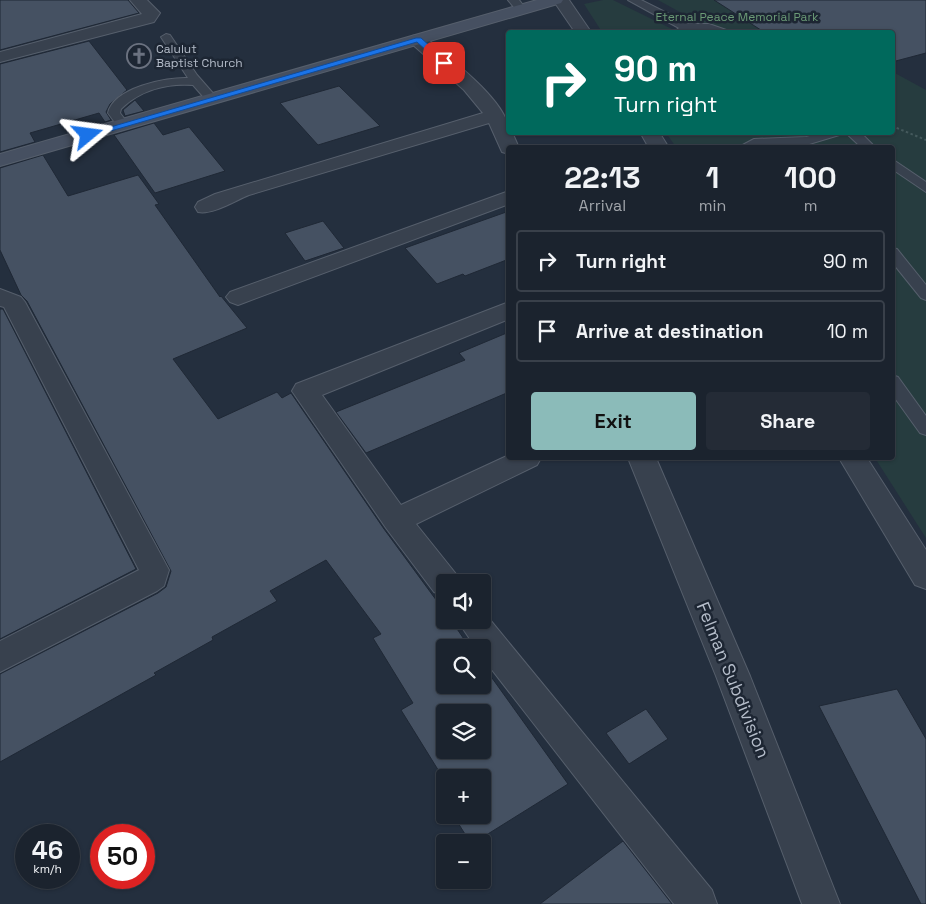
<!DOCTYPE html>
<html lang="en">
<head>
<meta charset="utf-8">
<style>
  body { margin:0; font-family:"Space Grotesk",sans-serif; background:#242b36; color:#f1f3f6; height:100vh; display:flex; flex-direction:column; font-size:19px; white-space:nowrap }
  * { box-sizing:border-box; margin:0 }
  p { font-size:16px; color:#a0a4aa }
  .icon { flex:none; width:28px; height:28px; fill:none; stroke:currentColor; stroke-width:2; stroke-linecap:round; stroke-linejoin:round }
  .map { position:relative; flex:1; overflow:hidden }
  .drawer { position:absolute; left:506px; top:145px; width:389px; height:315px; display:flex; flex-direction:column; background:#1b232e; border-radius:5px; box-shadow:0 1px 4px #0004,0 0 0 1px #39404a }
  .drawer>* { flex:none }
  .guide { position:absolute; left:506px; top:30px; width:389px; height:105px; border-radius:5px; box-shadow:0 1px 4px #0004,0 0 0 1px #39404a; background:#00695c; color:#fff; overflow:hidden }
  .fabs { position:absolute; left:436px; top:574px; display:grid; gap:10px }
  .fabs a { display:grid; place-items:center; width:55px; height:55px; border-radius:5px; background:#1b232e; box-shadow:0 1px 4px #0004,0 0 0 1px #39404a; font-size:25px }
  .speed { position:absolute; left:15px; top:824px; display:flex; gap:10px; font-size:25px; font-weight:700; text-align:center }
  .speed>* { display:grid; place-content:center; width:65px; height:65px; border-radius:50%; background:#1b232e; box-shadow:0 1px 4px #0004,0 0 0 1px #39404a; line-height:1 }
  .speed small { font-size:12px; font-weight:400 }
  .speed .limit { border:8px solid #d22; background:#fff; color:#111 }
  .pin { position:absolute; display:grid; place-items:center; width:42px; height:42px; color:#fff; margin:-21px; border-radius:10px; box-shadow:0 2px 8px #0006 }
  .me { position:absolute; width:55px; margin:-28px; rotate:74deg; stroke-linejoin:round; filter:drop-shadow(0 0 4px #0008) }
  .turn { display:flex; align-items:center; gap:18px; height:105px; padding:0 25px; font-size:22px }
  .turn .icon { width:65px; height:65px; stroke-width:2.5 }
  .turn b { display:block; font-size:35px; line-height:42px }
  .eta { display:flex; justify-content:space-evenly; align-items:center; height:85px; text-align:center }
  .eta b { font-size:30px; font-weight:800; line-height:35px }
  .button { display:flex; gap:10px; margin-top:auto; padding:10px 25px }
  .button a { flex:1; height:58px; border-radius:5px; background:#8bbbb9; color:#111; font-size:20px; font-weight:800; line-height:58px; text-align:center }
  .button a+a { background:#242b36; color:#f1f3f6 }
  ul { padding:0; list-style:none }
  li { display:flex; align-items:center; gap:15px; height:62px; margin:0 10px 8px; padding:0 15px; border:2px solid #39404a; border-radius:5px }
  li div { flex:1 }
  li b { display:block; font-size:19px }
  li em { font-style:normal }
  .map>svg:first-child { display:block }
  .green { fill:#263c3f }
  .building { fill:#455162; stroke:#1f2835; fill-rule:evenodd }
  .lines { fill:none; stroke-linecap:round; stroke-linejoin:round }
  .service-casing { stroke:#565f6c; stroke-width:2 }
  .minor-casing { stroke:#565f6c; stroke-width:2 }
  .secondary-casing { stroke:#565f6c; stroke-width:2 }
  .path { stroke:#44595c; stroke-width:2; stroke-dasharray:2.5 2.5; stroke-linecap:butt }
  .service { fill:#38414e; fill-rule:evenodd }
  .minor { fill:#38414e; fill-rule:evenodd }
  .secondary { fill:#465061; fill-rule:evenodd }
  .route { fill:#1a73e8; stroke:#114b97 }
  .labels { text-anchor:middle; stroke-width:5; stroke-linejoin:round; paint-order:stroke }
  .far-park-label { font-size:12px; fill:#6b9a76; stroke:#1d2633 }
  .far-poi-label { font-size:12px; fill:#b4bcc9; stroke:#1d2633; text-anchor:start }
  .near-street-label { font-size:18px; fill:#b4bcc9; stroke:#1d2633 }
</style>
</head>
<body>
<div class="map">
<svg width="926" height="904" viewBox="0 0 926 904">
  <rect width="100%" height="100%" fill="#242f3e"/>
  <g class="green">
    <path d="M603,0H613L674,30L696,21L658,0H772L770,6L819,32H602L584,4Z"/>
    <path d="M893,72L926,90V538L875,458H892V148L676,147L666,133L892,132Z"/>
  </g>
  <g class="building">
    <path d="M0,0H128L139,13L0,50Z"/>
    <path d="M714,0H926V53L892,62V32H764Z"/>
    <path d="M89,41L127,90L110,104L106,112L111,120L105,122L99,113L30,133L35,142L0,152V64Z"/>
    <path d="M339,86L380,126L318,145L280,103Z"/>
    <path d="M135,100L144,111L125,116L123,110Z"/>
    <path d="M154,123L163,135L189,127L225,171L155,193L114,135Z"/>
    <path d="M43,155L68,196L138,175L159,204L155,205L220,297L221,296L247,328L173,359L218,419L277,392L282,398L291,393L384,529L445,612V620H451L470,648H445V685H482V664L568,784L475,842H470L453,815H482V778H445V781L401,710L413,703L373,638L381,634L326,560L270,591L277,601L212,637L213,640L154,673L156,675L0,762V674L158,593L166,587L171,571L27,301L21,295L0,250V168ZM445,712H482V750H445Z"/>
    <path d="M509,211V259L465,276L463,274L437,284L405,248Z"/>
    <path d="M323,221L344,248L305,261L285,233Z"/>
    <path d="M0,309H3L136,569L0,639Z"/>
    <path d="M509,332V392L366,453L336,412L465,360L459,353Z"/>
    <path d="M897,689L926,739V904H921L819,706Z"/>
    <path d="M646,709L668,739L629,764L606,733Z"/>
    <path d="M623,841L672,904H540Z"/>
  </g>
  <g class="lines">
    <defs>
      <g id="service">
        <path d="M508,0H519L526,9L525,11H517Z"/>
        <path d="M628,0H641L689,24H709L732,32L696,29L674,32L679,28Z"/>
        <path d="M166,34L170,35L197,75L218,99L212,103L208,102L193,85C167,83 140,90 121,109L120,113L129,125L127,128H119L108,113C113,88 166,77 188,78L161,37Z"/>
        <path d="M824,132H860L876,148H862L846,133L806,145L737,148L754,139L806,137Z"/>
        <path d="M892,159L926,182V192L892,169Z"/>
        <path d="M892,248L897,249L926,285V300L921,298L892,262Z"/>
        <path d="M892,375L898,377L926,416V435L920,433L892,394Z"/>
      </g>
      <g id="minor">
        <path d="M130,0H147L160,13L154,22L0,62V52L142,14Z"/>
        <path d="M553,0H569L591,32H575Z"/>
        <path d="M418,35L424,36C447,57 509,101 509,132H512L519,148H509V154L502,152L489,123L249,195C234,201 213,215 198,212L195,207L198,202L215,194L483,113L464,90L412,44L409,40L412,36Z"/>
        <path d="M640,132H659L669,148H649Z"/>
        <path d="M509,191V204L246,302L238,305L230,302L226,297L230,292Z"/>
        <path d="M0,289L21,297L25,302L169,570L164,586L157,591L0,672V641L139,570L4,307L0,306Z"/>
        <path d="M509,302V319L322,395L401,505L509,455V458H541L537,465L416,524L456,574L460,582H445V596L434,592L386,528L292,391L296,384Z"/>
        <path d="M628,458H656L750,676L840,904H802L716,676Z"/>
        <path d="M839,458H867L926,550V589L915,585Z"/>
        <path d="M482,610L712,890L717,904H674L482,657V648H476L457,620H482Z"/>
      </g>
      <path id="secondary" d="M537,0H563L561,3L0,166V154Z"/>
    </defs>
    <use href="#service" class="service-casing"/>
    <use href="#minor" class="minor-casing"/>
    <use href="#secondary" class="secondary-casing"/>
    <path class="path" d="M892,126L926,140"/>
    <use href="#service" class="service"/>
    <use href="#minor" class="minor"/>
    <use href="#secondary" class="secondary"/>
  </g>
  <path class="route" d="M416,38H421L447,61V64H441L417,42L90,137L83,135Z"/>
  <defs>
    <symbol id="church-ring" viewBox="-11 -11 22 22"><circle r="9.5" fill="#1d2633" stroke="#6b7280" stroke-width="1.5"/><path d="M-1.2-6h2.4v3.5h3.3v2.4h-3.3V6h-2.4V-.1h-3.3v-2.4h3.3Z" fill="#6b7280"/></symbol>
  </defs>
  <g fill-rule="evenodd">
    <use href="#church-ring" x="125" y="42" width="28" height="28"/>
  </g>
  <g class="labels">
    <g class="far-park-label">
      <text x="737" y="21">Eternal Peace Memorial Park</text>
    </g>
    <g class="far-poi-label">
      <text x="156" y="53">Calulut<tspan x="156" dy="14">Baptist Church</tspan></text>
    </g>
    <g class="near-street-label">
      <text transform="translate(733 680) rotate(68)" y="6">Felman Subdivision</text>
    </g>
  </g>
</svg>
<div class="fabs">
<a><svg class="icon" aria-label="sound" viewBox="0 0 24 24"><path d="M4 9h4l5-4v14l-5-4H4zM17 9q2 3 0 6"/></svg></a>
<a><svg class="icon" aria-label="search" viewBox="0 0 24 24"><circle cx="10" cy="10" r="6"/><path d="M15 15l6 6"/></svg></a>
<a><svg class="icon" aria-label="layers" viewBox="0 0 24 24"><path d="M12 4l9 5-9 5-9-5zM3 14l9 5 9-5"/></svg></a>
<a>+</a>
<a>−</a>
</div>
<div class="speed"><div>46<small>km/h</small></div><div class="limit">50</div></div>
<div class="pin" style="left:444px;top:63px;background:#d93025"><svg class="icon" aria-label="arrive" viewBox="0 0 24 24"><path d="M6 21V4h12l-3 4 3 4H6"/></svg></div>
<svg class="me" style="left:88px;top:135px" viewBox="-20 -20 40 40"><path d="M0-17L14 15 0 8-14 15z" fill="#1a73e8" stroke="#fff" stroke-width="4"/></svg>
<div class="guide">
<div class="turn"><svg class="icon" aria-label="right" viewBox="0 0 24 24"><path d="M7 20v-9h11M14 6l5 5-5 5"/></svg><div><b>90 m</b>Turn right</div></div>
</div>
<section class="drawer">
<div class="eta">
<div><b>22:13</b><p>Arrival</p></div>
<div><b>1</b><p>min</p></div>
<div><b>100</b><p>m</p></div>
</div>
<ul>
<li><svg class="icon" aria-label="right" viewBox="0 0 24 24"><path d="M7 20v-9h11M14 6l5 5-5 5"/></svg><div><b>Turn right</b></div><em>90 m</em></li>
<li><svg class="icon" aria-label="arrive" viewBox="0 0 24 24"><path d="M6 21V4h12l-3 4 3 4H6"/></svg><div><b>Arrive at destination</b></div><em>10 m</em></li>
</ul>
<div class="button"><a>Exit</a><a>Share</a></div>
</section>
</div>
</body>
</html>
